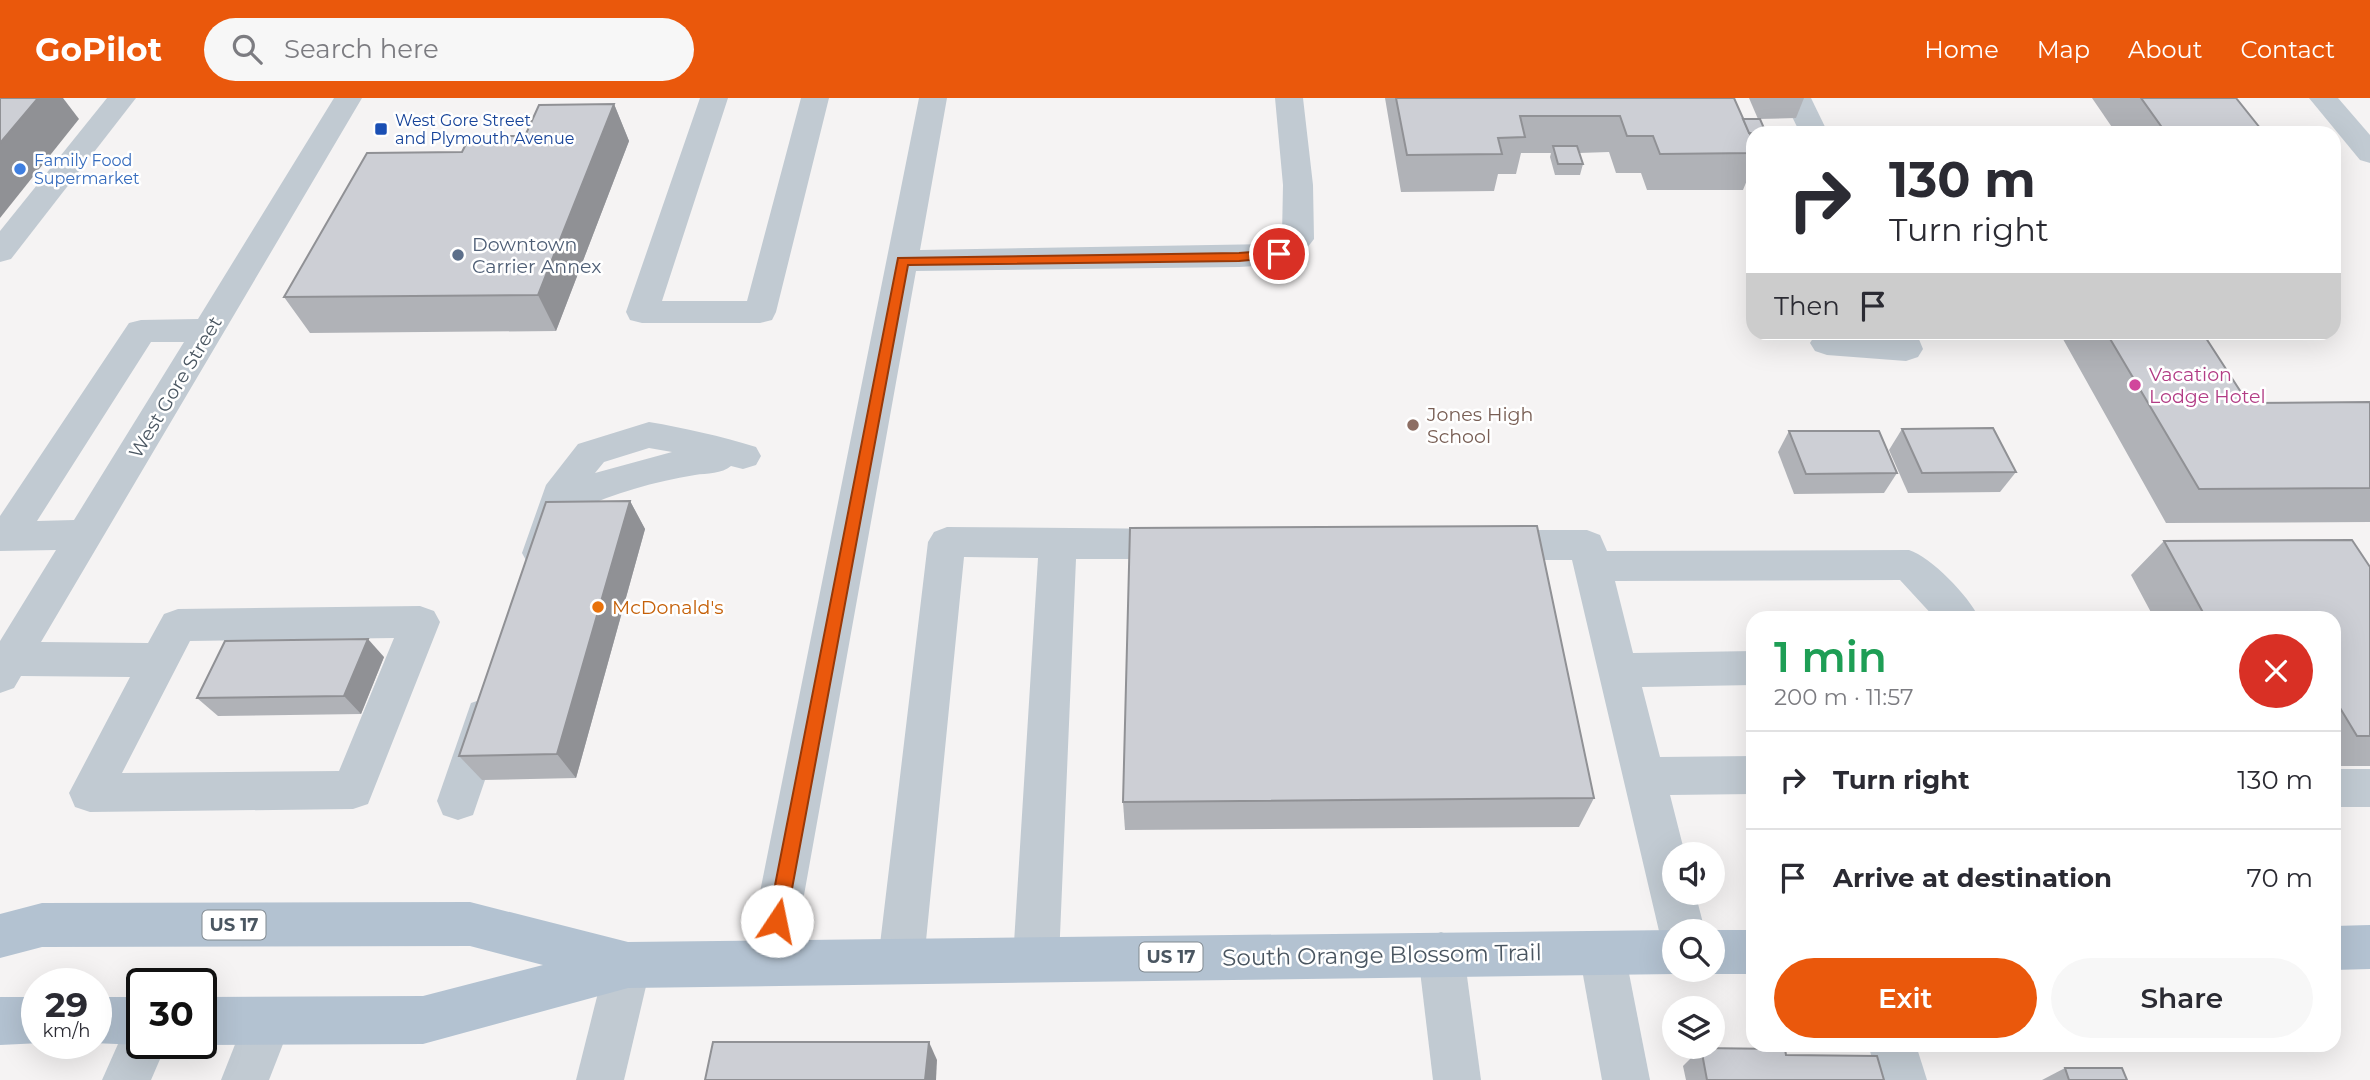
<!DOCTYPE html>
<html lang="en">
<head>
<meta charset="utf-8">
<style>
  body { margin:0; font-family:Montserrat,sans-serif; background:#f7f7f7; color:#2b2b33; height:100vh; display:flex; flex-direction:column; font-size:26px; white-space:nowrap }
  * { box-sizing:border-box; margin:0 }
  p { font-size:23px; color:#7c7c81 }
  .icon { flex:none; width:38px; height:38px; fill:none; stroke:currentColor; stroke-width:2; stroke-linecap:round; stroke-linejoin:round }
  .map { position:relative; flex:1; overflow:hidden }
  .panel { position:absolute; left:1746px; top:513px; width:595px; height:441px; display:flex; flex-direction:column; background:#fff; border-radius:21px; box-shadow:0 7px 28px #0002 }
  .panel>* { flex:none }
  .guide { position:absolute; left:1746px; top:28px; width:595px; height:214px; border-radius:21px; box-shadow:0 7px 28px #0002; background:#fff; color:#2b2b33; overflow:hidden }
  .tools { position:absolute; left:1662px; top:744px; display:grid; gap:14px }
  .tools a { display:grid; place-items:center; width:63px; height:63px; border-radius:50%; background:#fff; box-shadow:0 7px 28px #0002; font-size:35px }
  .speed { position:absolute; left:21px; top:870px; display:flex; gap:14px; font-size:35px; font-weight:700; text-align:center }
  .speed>* { display:grid; place-content:center; width:91px; height:91px; border-radius:50%; background:#fff; box-shadow:0 7px 28px #0002; line-height:1 }
  .speed small { font-size:18px; font-weight:400 }
  .speed .limit { border:4px solid #111; border-radius:10px; background:#fff; color:#111 }
  .pin { position:absolute; display:grid; place-items:center; width:60px; height:60px; color:#fff; margin:-30px; border:4px solid #fff; border-radius:50%; box-shadow:0 2px 7px #0007 }
  .me { position:absolute; width:77px; margin:-38px; rotate:11deg; stroke-linejoin:round; filter:drop-shadow(0 0 5px #0008) }
  .turn { display:flex; align-items:center; gap:24px; height:147px; padding:0 28px; font-size:32px }
  .turn .icon { width:91px; height:91px; stroke-width:2.5 }
  .turn b { display:block; font-size:49px; line-height:60px }
  .then { display:flex; align-items:center; height:66px; padding:0 28px; background:#0003; gap:14px; font-size:26px }
  .round { display:grid; place-items:center; flex:none; width:74px; height:74px; border-radius:37px; background:#f7f7f7 }
  .head { display:flex; align-items:center; justify-content:space-between; height:119px; padding:0 28px }
  h1 { font-size:42px; font-weight:600; line-height:52px; color:#1e9e55 }
  .button { display:flex; gap:14px; margin-top:auto; padding:14px 28px }
  .button a { flex:1; height:80px; border-radius:42px; background:#ea580c; color:#fff; font-size:28px; font-weight:600; line-height:80px; text-align:center }
  .button a+a { background:#f7f7f7; color:#2b2b33 }
  ul { padding:0; list-style:none }
  li { display:flex; align-items:center; gap:21px; height:98px; padding:0 28px; border-top:2px solid #e1e1e2 }
  li div { flex:1 }
  li b { display:block; font-size:26px }
  li em { font-style:normal }
  header { display:flex; align-items:center; gap:42px; box-sizing:border-box; height:98px; padding:0 35px; background:#ea580c; color:#fff }
  header strong { font-size:33px }
  nav { display:flex; gap:38px; margin-inline-start:auto; font-size:24px }
  .search { width:490px; height:63px; background:#f7f7f7; display:flex; align-items:center; gap:18px; box-sizing:border-box; padding:0 24px; border-radius:38px; color:#7c7c81; font-size:26px }
  .map>svg:first-child { display:block }
  .lines { fill:none; stroke-linecap:round; stroke-linejoin:round }
  .minor { fill:#c1cad2; fill-rule:evenodd }
  .major { fill:#b3c2d1; fill-rule:evenodd }
  .wall { fill:#b0b2b7 }
  .shaded-wall { fill:#909195 }
  .building { fill:#cdcfd5; stroke:#909195; stroke-width:2 }
  .route { fill:#ea580c; stroke:#983908; stroke-width:2 }
  .transit-dot { fill:#1a4fb4; stroke:#fff; stroke-width:2.5 }
  .shop-dot { fill:#3f7fe0; stroke:#fff; stroke-width:2.5 }
  .service-dot { fill:#5c6f8a; stroke:#fff; stroke-width:2.5 }
  .hotel-dot { fill:#d1479c; stroke:#fff; stroke-width:2.5 }
  .education-dot { fill:#8d6e63; stroke:#fff; stroke-width:2.5 }
  .food-dot { fill:#e8710a; stroke:#fff; stroke-width:2.5 }
  .labels { text-anchor:middle; stroke-width:5; stroke-linejoin:round; paint-order:stroke }
  .far-transit-label { font-size:16px; fill:#164399; stroke:#fff; text-anchor:start }
  .far-shop-label { font-size:16px; fill:#366cbe; stroke:#fff; text-anchor:start }
  .shield { fill:#fff; stroke:#808990; stroke-width:2 }
  .shield-label { font-size:18px; font-weight:bold; fill:#4a5661 }
  .service-label { font-size:19px; fill:#4e5e75; stroke:#fff; text-anchor:start }
  .hotel-label { font-size:19px; fill:#b23c85; stroke:#fff; text-anchor:start }
  .street-label { font-size:19px; fill:#4a5661; stroke:#fff }
  .education-label { font-size:19px; fill:#785e54; stroke:#fff; text-anchor:start }
  .food-label { font-size:19px; fill:#c56008; stroke:#fff; text-anchor:start }
  .near-street-label { font-size:23px; fill:#4a5661; stroke:#fff }
</style>
</head>
<body>
<header>
<strong>GoPilot</strong>
<div class="search"><svg class="icon" aria-label="search" viewBox="0 0 24 24"><circle cx="10" cy="10" r="6"/><path d="M15 15l6 6"/></svg>Search here</div>
<nav><a>Home</a><a>Map</a><a>About</a><a>Contact</a></nav>
</header>
<div class="map">
<svg width="2370" height="982" viewBox="0 0 2370 982">
  <rect width="100%" height="100%" fill="#f5f3f3"/>
  <g class="lines">
    <g class="minor">
      <path d="M107,0H136L11,161L0,164V133Z"/>
      <path d="M334,0H362L41,544L148,545L164,516L178,511L420,508L434,513L440,524L368,706L353,711L90,714L75,709L69,695L130,579L21,578L14,590L0,595V543L56,452L0,453V418L129,225L141,222L198,221ZM151,244H184L74,422L37,423ZM394,540L339,673L122,675L190,543Z"/>
      <path d="M700,0H728L662,203H747L801,0H829L776,214L772,222L760,225H642L630,222L626,214Z"/>
      <path d="M919,0H947L920,152L1271,146L1282,137L1283,87L1275,0H1303L1313,87L1314,141C1296,168 1268,167 1239,169L916,173L792,864L785,880L769,887L753,880L746,864Z"/>
      <path d="M1783,0H1811L1828,35H1800Z"/>
      <path d="M2309,0H2338L2370,37V65L2360,62Z"/>
      <path d="M1823,234L1884,238L1883,234H1916L1923,251L1918,259L1906,263L1827,257L1815,253L1810,245L1815,237Z"/>
      <path d="M649,324C685,330 720,338 756,349L761,358L756,367L743,371L731,368C722,376 707,375 695,377C652,384 612,396 573,414L554,466L541,470L528,466L522,455L546,387L578,346ZM649,350L672,354L595,375L604,364Z"/>
      <path d="M947,429L1182,431L1195,436L1201,446L1195,456L1182,461H1076L1059,861L1052,877L1036,884L1020,877L1013,861L1038,460L964,459L924,863L917,879L901,886L885,879L878,863L928,444L934,434Z"/>
      <path d="M1491,432H1587L1600,437L1607,453L1909,452C1931,459 1969,498 1979,520H1935L1900,482L1615,483L1633,555L1754,553V587L1642,589L1660,659L1754,658V696L1670,697L1685,756H1675V794H1695L1705,833H1675V852L1666,849L1659,833L1572,462H1491L1478,457L1472,447L1478,437Z"/>
      <path d="M486,600L501,605L507,618L473,717L458,722L443,717L437,703L471,605Z"/>
      <rect x="2334" y="671" width="36" height="38"/>
      <path d="M1602,833L1618,839L1625,855L1650,982H1602L1579,855L1586,839Z"/>
      <path d="M1441,834L1457,840L1464,856L1481,982H1433L1418,856L1425,840Z"/>
      <path d="M628,844L644,851L651,867L624,982H576L605,867L612,851Z"/>
      <path d="M268,899L285,906L292,923L269,982H221L251,906Z"/>
      <path d="M142,921V945H167L151,982H102L126,928Z"/>
      <path d="M1868,947H1916L1927,982H1879Z"/>
    </g>
    <g class="major">
      <path d="M470,804L628,844L1675,832L1678,833H1675V872H1687L1675,876L628,890L423,946L201,947L197,945H201V899L423,898L543,867L470,848L42,849L0,860V816L42,805Z"/>
      <path d="M2370,827V871L2334,872V828Z"/>
      <path d="M1713,832H1754V876H1713L1701,872H1713V833H1710Z"/>
      <path d="M0,899H37V945H41L0,947Z"/>
      <path d="M96,899H142V945H146L142,947L92,945H96Z"/>
    </g>
  </g>
  <g class="wall">
    <path d="M1385,0H1734L1743,21L1754,35V65L1743,92H1647L1641,75H1616L1609,54L1579,55L1583,66L1580,77H1555L1550,59L1551,55H1521L1516,76H1498L1494,93L1401,94Z"/>
    <path d="M1749,0H1804L1796,20L1758,21Z"/>
    <path d="M2092,0H2236L2264,35H2116Z"/>
    <path d="M614,6L629,43L556,233L310,235L284,199L462,54L525,38Z"/>
    <path d="M2059,234H2202L2248,305L2370,304V424L2166,425Z"/>
    <path d="M1902,331L2016,374L2000,394L1908,395L1889,352Z"/>
    <path d="M1789,333L1897,375L1884,395L1794,396L1778,354Z"/>
    <path d="M630,403L645,431L576,680L482,682L459,658Z"/>
    <path d="M2164,443L2370,469V668H2334V520H2154L2131,477Z"/>
    <path d="M384,559L361,616L218,618L197,600Z"/>
    <path d="M1594,700L1579,729L1125,732L1123,704Z"/>
    <path d="M1701,950L1786,957L1884,982H1686L1683,968Z"/>
    <path d="M2065,970L2127,982H2042Z"/>
  </g>
  <g class="shaded-wall">
    <path d="M38,0H63L79,21L0,120V45Z"/>
    <path d="M614,6L629,43L556,233L538,197Z"/>
    <path d="M630,403L645,431L576,680L557,656Z"/>
    <path d="M368,541L384,559L361,616L344,598Z"/>
    <path d="M929,944L937,962L936,982H925Z"/>
  </g>
  <g class="building">
    <path d="M0,0H38L0,45Z"/>
    <path d="M1396,0H1734L1754,45V55L1660,56L1653,38H1627L1620,18H1520L1525,39L1498,40L1502,56L1407,57Z"/>
    <path d="M2141,0H2236L2264,35H2166Z"/>
    <path d="M614,6L538,197L284,199L367,55L462,54L470,38H525L539,7Z"/>
    <path d="M1743,21H1760L1766,35H1749Z"/>
    <path d="M1553,48H1577L1583,66H1558Z"/>
    <path d="M2106,234H2202L2248,305L2370,304V390L2199,391Z"/>
    <path d="M1993,330L2016,374L1922,375L1902,331Z"/>
    <path d="M1789,333H1879L1897,375L1806,376Z"/>
    <path d="M630,403L557,656L459,658L546,404Z"/>
    <path d="M1537,428L1594,700L1123,704L1130,430Z"/>
    <path d="M2352,442L2370,469V638H2357L2334,600V520H2206L2164,443Z"/>
    <path d="M368,541L344,598L197,600L225,543Z"/>
    <path d="M713,944H929L925,982H705Z"/>
    <path d="M1701,950L1785,951L1786,957L1877,958L1884,982H1707Z"/>
    <path d="M2065,970H2122L2127,982H2069Z"/>
  </g>
  <path class="route" d="M1279,152L1284,153V159L1239,163L908,167L786,823L784,829L777,832L770,829L768,823L898,160L1239,155Z"/>
  <rect class="transit-dot" x="374" y="24" width="14" height="14" rx="3.5"/>
  <circle class="shop-dot" cx="20" cy="71" r="7"/>
  <circle class="service-dot" cx="458" cy="157" r="7"/>
  <circle class="hotel-dot" cx="2135" cy="287" r="7"/>
  <circle class="education-dot" cx="1413" cy="327" r="7"/>
  <circle class="food-dot" cx="598" cy="509" r="7"/>
  <g class="labels">
    <g class="far-transit-label">
      <text x="395" y="28">West Gore Street<tspan x="395" dy="18">and Plymouth Avenue</tspan></text>
    </g>
    <g class="far-shop-label">
      <text x="34" y="68">Family Food<tspan x="34" dy="18">Supermarket</tspan></text>
    </g>
    <g class="shield">
      <rect x="202.5" y="812.5" width="63" height="29" rx="5"/>
      <rect x="1139.5" y="844.5" width="63" height="29" rx="5"/>
    </g>
    <g class="shield-label">
      <text x="234" y="833">US 17</text>
      <text x="1171" y="865">US 17</text>
    </g>
    <g class="service-label">
      <text x="472" y="153">Downtown<tspan x="472" dy="22">Carrier Annex</tspan></text>
    </g>
    <g class="hotel-label">
      <text x="2149" y="283">Vacation<tspan x="2149" dy="22">Lodge Hotel</tspan></text>
    </g>
    <g class="street-label">
      <text transform="translate(175 289) rotate(-59)" y="7">West Gore Street</text>
    </g>
    <g class="education-label">
      <text x="1427" y="323">Jones High<tspan x="1427" dy="22">School</tspan></text>
    </g>
    <g class="food-label">
      <text x="612" y="516">McDonald's</text>
    </g>
    <g class="near-street-label">
      <text transform="translate(1382 857) rotate(-1)" y="8">South Orange Blossom Trail</text>
    </g>
  </g>
</svg>
<div class="tools">
<a><svg class="icon" aria-label="sound" viewBox="0 0 24 24"><path d="M4 9h4l5-4v14l-5-4H4zM17 9q2 3 0 6"/></svg></a>
<a><svg class="icon" aria-label="search" viewBox="0 0 24 24"><circle cx="10" cy="10" r="6"/><path d="M15 15l6 6"/></svg></a>
<a><svg class="icon" aria-label="layers" viewBox="0 0 24 24"><path d="M12 4l9 5-9 5-9-5zM3 14l9 5 9-5"/></svg></a>
</div>
<div class="speed"><div>29<small>km/h</small></div><div class="limit">30</div></div>
<div class="pin" style="left:1279px;top:156px;background:#d93025"><svg class="icon" aria-label="arrive" viewBox="0 0 24 24"><path d="M6 21V4h12l-3 4 3 4H6"/></svg></div>
<svg class="me" style="left:777px;top:823px" viewBox="-20 -20 40 40"><circle r="19" fill="#fff"/><path d="M0-13L10 11 0 6-10 11z" fill="#ea580c"/></svg>
<div class="guide">
<div class="turn"><svg class="icon" aria-label="right" viewBox="0 0 24 24"><path d="M7 20v-9h11M14 6l5 5-5 5"/></svg><div><b>130 m</b>Turn right</div></div>
<div class="then">Then<svg class="icon" aria-label="arrive" viewBox="0 0 24 24"><path d="M6 21V4h12l-3 4 3 4H6"/></svg></div>
</div>
<section class="panel">
<div class="head"><div><h1>1 min</h1><p>200 m · 11:57</p></div><a class="round" style="background:#d93025;color:#fff"><svg class="icon" aria-label="close" viewBox="0 0 24 24"><path d="M6 6l12 12M18 6L6 18"/></svg></a></div>
<ul>
<li><svg class="icon" aria-label="right" viewBox="0 0 24 24"><path d="M7 20v-9h11M14 6l5 5-5 5"/></svg><div><b>Turn right</b></div><em>130 m</em></li>
<li><svg class="icon" aria-label="arrive" viewBox="0 0 24 24"><path d="M6 21V4h12l-3 4 3 4H6"/></svg><div><b>Arrive at destination</b></div><em>70 m</em></li>
</ul>
<div class="button"><a>Exit</a><a>Share</a></div>
</section>
</div>
</body>
</html>
